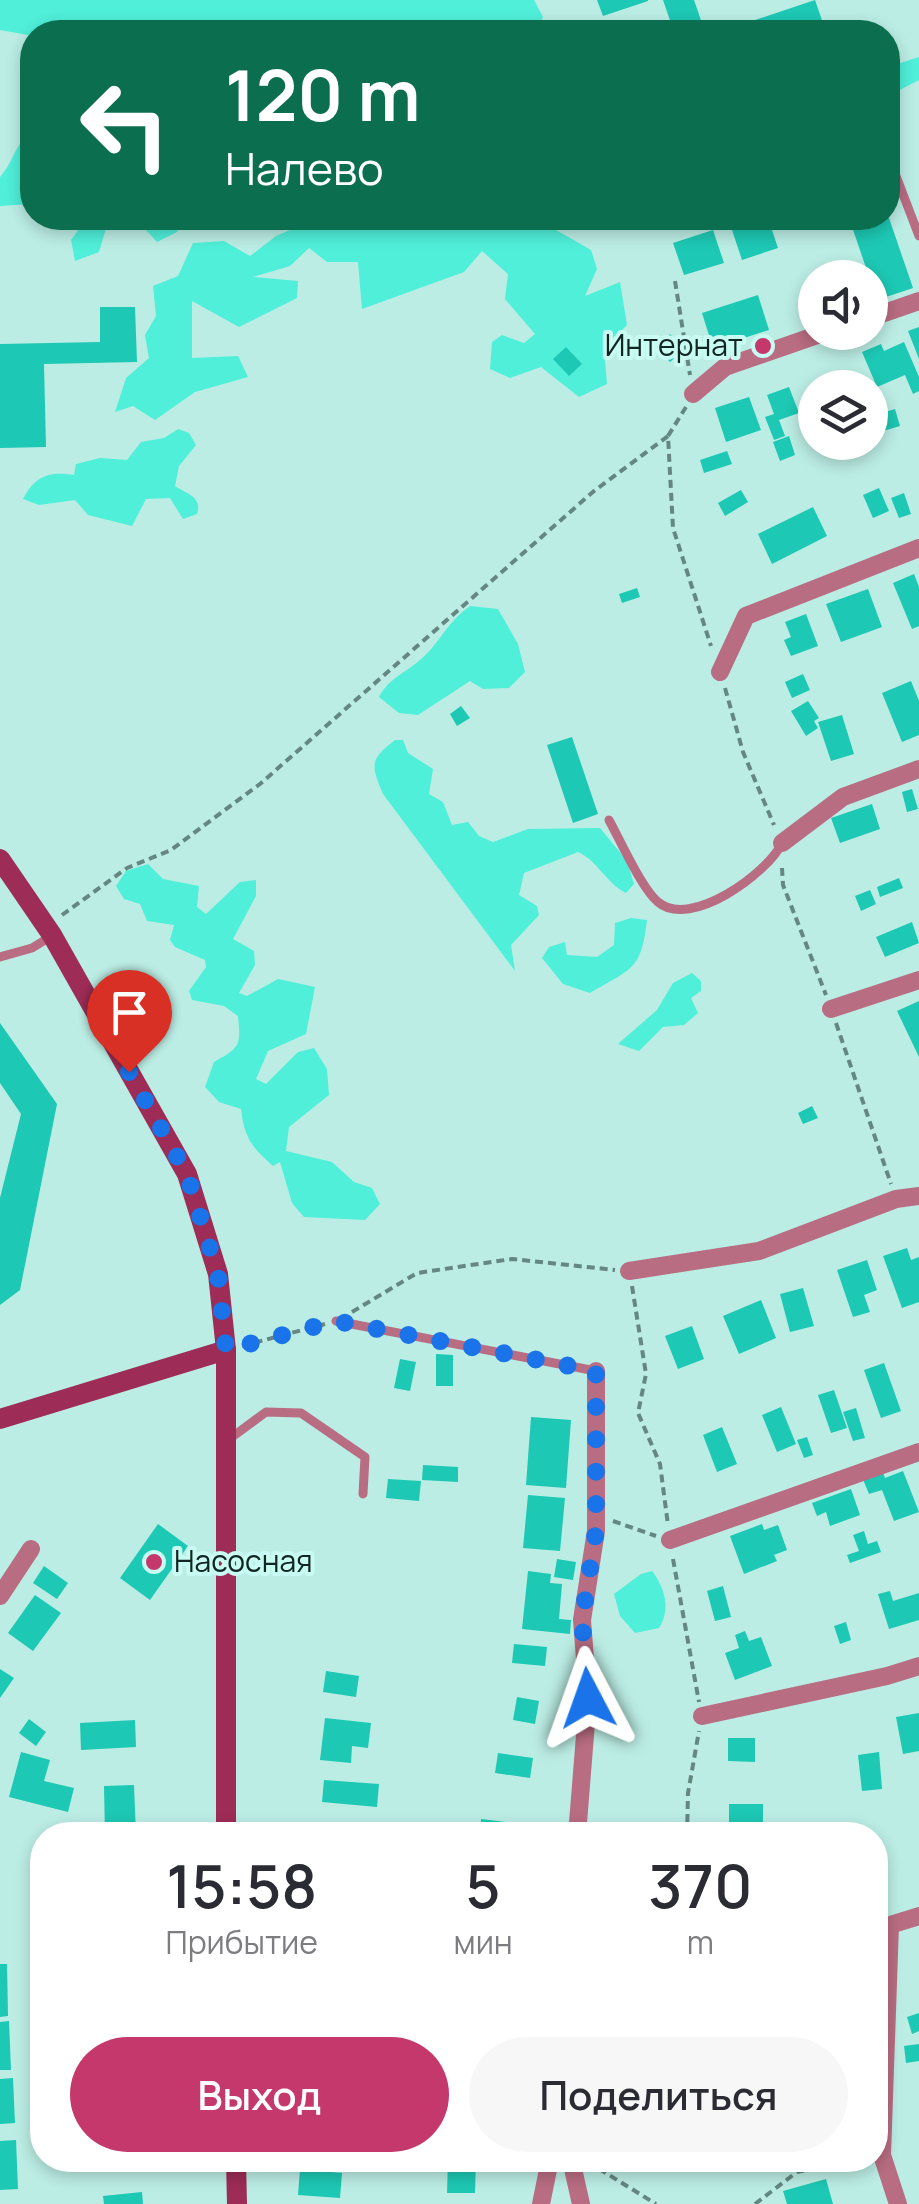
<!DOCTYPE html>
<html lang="ru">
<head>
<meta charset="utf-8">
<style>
  body { margin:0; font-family:Manrope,sans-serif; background:#f7f7f7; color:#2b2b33; height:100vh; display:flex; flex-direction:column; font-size:38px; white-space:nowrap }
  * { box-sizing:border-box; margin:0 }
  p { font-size:32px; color:#7c7c81 }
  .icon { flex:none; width:55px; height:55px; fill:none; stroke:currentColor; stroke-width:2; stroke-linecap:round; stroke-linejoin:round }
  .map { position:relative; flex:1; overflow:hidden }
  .drawer { position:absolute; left:30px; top:1822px; width:858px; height:350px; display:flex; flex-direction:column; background:#fff; border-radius:40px; box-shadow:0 5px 15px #0003 }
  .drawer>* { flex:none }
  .hud { position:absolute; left:20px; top:20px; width:880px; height:210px; border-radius:40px; box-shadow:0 5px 15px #0003; background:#0b6e4f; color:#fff; overflow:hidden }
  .buttons { position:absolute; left:798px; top:260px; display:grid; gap:20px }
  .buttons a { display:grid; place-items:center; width:90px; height:90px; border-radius:50%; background:#fff; box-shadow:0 5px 15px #0003; font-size:50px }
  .pin { position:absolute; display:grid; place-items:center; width:85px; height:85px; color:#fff; margin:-102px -42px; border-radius:50% 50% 50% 0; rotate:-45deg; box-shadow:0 0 10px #0007 }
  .pin .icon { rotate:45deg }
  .me { position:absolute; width:110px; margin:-55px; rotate:356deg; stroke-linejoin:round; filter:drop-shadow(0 0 8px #0008) }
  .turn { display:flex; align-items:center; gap:35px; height:210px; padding:0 40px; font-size:45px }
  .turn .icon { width:130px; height:130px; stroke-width:2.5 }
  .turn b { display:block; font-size:70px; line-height:85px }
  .eta { display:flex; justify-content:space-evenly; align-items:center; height:170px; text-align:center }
  .eta b { font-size:60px; font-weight:600; line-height:70px }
  .action { display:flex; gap:20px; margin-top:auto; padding:20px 40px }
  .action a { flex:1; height:115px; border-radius:60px; background:#c4386c; color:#fff; font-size:40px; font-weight:600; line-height:115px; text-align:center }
  .action a+a { background:#f7f7f7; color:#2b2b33 }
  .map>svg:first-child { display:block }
  .green { fill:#4fefd9 }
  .building { fill:#1dc8b4 }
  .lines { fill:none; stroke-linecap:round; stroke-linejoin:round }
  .path { stroke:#648781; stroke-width:4; stroke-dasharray:8 5; stroke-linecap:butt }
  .lane { stroke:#b96d82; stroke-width:9 }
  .street { stroke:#b96d82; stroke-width:18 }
  .secondary { stroke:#9d2c56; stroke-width:20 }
  .route { stroke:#1a73e8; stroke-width:18; stroke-dasharray:0 32.4 }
  .poi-dot { fill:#c4386c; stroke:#c8fbf1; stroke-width:4 }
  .labels { text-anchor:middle; stroke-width:8; stroke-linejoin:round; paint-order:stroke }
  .poi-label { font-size:30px; fill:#112522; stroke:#c8fbf1; text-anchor:end }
</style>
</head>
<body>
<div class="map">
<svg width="919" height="2204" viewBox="0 0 919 2204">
  <rect width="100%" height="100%" fill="#bbede4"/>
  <g class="green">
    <path d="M0,0H534L543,17L537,32H32V43L28,35L0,30Z"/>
    <path d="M919,57V80L896,92L889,83L888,67Z"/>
    <path d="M32,131V204L0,206V177C15,160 13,146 32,131Z"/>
    <path d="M87,218H109L99,252L75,261L71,240Z"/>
    <path d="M135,218H185L177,232L157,242Z"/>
    <path d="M318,218H611L556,230L591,250L597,269L585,296L620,282L627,325L604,348L607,384L579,397L541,367L510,378L490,369L492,342L502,335L524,343L535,334L505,299L508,274L482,251L464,272L362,309L358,262H327L309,248L290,266L253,277L298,281L297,298L239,327L192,301V358L238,356L248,377L195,392L155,420L133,406L115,412L126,378L149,358L145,335L156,316L153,286L178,276L193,243L224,241L250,256L276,236Z"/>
    <path d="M178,429L189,433L196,445L179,466L175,486C187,494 203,497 197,514L183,519L170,498L146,499L132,526L88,515L75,500L39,505L23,499C35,476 49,471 74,475L76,464L100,458L127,460L141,442L164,438Z"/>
    <path d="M470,606L498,609L518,644L525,672L509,688L483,689L470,681L418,715L399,713L379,697C389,678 404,674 420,660C440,643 446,623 470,606Z"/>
    <path d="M395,740H403L408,753L433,769L429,794L443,802L452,825L468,822L479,836L493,842L528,829L600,828L627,861L634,884L626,893C606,883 598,861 578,852L524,873L519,895L537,906L539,915L511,945L515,971L383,794C371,765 369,760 395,740Z"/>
    <path d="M148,864L163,879L199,886L197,907L206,914L240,882L256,880V896L233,939L254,951L255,965L239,993L247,996L278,979L315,987L306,1034L268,1051L256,1079L266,1084L298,1052L314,1048L327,1069L329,1095L289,1127L286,1151L332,1162L354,1182L372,1188L380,1204L365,1220L304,1217L292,1203L280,1162L273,1166C252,1148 244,1137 241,1109L219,1102L205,1087L214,1062C240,1047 241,1047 238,1016L224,1006L192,1000L189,991L206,967L205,960L175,947L170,940L174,925L147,921L140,904L124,899L116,886L126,871Z"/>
    <path d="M631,918L647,920C641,971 632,968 590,993L563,984L542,958L549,947L565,942L567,955L597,957L614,945L615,923Z"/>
    <path d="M692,973L701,981V991L691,998L698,1013L684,1025L663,1027L639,1051L618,1044L657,1010L673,983Z"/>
    <path d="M652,1571C665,1588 671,1609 659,1628L635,1633L620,1616L614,1594L641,1574Z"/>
  </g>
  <g class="building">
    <path d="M597,0H648V1L603,16Z"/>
    <path d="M663,0H694L705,32H674Z"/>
    <path d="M815,0L826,32H719Z"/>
    <path d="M728,218H768L778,248L742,260Z"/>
    <path d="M849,218H889L913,288L877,300Z"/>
    <path d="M713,230L724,263L684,275L673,243Z"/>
    <path d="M758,295L769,330L713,348L702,313Z"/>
    <path d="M100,307H135L137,362L44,364L46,447L0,448V344L100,342Z"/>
    <path d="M919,327V359L908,331Z"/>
    <path d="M670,334L684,350L670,362L656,347Z"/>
    <path d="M904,342L919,377V391L913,394L905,375L877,387L862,352L881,344L884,351Z"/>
    <path d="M566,347L582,364L569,376L553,359Z"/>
    <path d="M789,387L799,413L779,420L785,436L774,440L765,417L774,414L767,395Z"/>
    <path d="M749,397L761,430L726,442L715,408Z"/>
    <path d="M895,409L900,426L880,432L875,415Z"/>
    <path d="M789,436L795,455L780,461L773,442Z"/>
    <path d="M727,451L732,464L704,473L700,460Z"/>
    <path d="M879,488L889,511L873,518L863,495Z"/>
    <path d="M741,490L748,502L725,516L718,503Z"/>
    <path d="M904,493L911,514L899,518L891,498Z"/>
    <path d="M813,507L827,536L772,564L758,534Z"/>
    <path d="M914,574L919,587V626L912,629L893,583Z"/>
    <path d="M637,588L640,597L622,603L619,594Z"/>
    <path d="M868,589L882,627L841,642L826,604Z"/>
    <path d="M806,614L818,646L791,656L784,640L791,637L785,622Z"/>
    <path d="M803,674L810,690L792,698L785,682Z"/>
    <path d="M911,681L919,701V735L902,742L882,693Z"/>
    <path d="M808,701L819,718L814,721L818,728L806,736L791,711Z"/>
    <path d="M461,706L470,718L457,726L450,714Z"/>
    <path d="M842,715L854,754L831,761L818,722Z"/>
    <path d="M572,737L598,814L573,823L547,745Z"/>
    <path d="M912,789L918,809L907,812L902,792Z"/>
    <path d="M872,804L880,829L840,843L831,818Z"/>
    <path d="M899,878L903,888L880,897L877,887Z"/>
    <path d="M870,890L876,904L861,911L855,896Z"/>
    <path d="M912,922L919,943L885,957L876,937Z"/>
    <path d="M919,1001V1057L897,1011Z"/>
    <path d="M0,1023L57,1104L20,1290L0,1305V1198L21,1114L0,1083Z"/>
    <path d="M812,1106L818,1118L803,1124L798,1113Z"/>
    <path d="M907,1248L911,1260L919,1257V1302L902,1308L883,1256Z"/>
    <path d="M867,1260L877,1290L864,1295L870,1312L853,1317L837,1270Z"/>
    <path d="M803,1288L814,1326L790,1332L780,1294Z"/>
    <path d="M761,1300L776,1338L739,1354L723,1316Z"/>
    <path d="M692,1326L704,1359L678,1369L665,1336Z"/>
    <path d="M436,1354L453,1355V1386H436Z"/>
    <path d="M400,1359L416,1362L410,1391L394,1388Z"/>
    <path d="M884,1363L901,1411L881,1418L864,1370Z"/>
    <path d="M834,1390L847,1428L831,1433L818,1395Z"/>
    <path d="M781,1407L796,1444L777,1452L762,1415Z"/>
    <path d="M856,1408L865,1438L853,1441L843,1412Z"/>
    <path d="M531,1417L571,1420L566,1488L526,1485Z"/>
    <path d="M722,1427L737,1464L717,1472L703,1435Z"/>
    <path d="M807,1437L813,1455L804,1458L797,1440Z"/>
    <path d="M423,1465L458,1467V1482L422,1480Z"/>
    <path d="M882,1469L885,1478L903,1471L919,1512L894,1521L882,1490L869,1494L862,1477Z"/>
    <path d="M388,1479L421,1481L419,1501L386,1498Z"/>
    <path d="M851,1489L860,1515L830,1526L826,1512L817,1516L812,1503Z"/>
    <path d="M528,1495L565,1498L560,1551L523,1548Z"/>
    <path d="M158,1524L188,1546L150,1600L120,1578Z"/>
    <path d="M762,1524L764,1530L778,1525L787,1550L774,1555L777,1561L744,1574L730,1536Z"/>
    <path d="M864,1531L868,1544L877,1541L881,1552L850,1563L847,1555L859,1551L853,1535Z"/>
    <path d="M557,1559L576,1562L573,1580L554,1577Z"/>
    <path d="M44,1566L68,1583L57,1599L33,1583Z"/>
    <path d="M528,1571L551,1574L550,1583L562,1584L559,1619L571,1620L570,1634L522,1629Z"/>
    <path d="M723,1586L731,1617L715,1621L707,1591Z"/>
    <path d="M890,1591L893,1601L919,1593V1620L889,1629L878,1594Z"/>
    <path d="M35,1595L61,1613L33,1651L8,1633Z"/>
    <path d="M846,1622L851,1640L840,1644L834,1626Z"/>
    <path d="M745,1631L749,1641L761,1637L772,1666L735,1680L725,1653L739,1648L735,1635Z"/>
    <path d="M514,1644L547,1647L545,1666L512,1663Z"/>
    <path d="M0,1669L14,1678L0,1698Z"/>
    <path d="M326,1671L359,1676L356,1697L323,1692Z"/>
    <path d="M517,1697L539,1701L535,1724L513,1720Z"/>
    <path d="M919,1713V1751L903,1754L896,1717Z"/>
    <path d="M325,1718L371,1723L368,1748L352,1746L351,1763L320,1760Z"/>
    <path d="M29,1719L46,1732L36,1746L19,1733Z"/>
    <path d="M135,1720L136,1747L81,1750L80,1723Z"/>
    <path d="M728,1738H755V1762L728,1761Z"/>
    <path d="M21,1752L50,1760L44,1781L74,1788L68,1812L9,1797Z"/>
    <path d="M879,1752L882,1789L862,1791L858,1755Z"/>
    <path d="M498,1753L533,1758L530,1778L495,1773Z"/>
    <path d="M324,1780L379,1784L377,1807L322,1802Z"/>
    <path d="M134,1785L136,1835H105L104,1786Z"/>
    <rect x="729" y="1804" width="34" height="23"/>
    <path d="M481,1819L522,1824L521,1835H480Z"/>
    <path d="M0,1964H7L8,2016L0,2017Z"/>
    <path d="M919,2013V2031L912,2034L907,2017Z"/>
    <path d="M9,2021L11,2070H0V2022Z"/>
    <path d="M919,2044V2061L906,2063L904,2046Z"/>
    <path d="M13,2078L15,2123L0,2124V2079Z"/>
    <path d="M16,2140L18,2189L0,2190V2141Z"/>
    <path d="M448,2160H476L475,2193H447Z"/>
    <path d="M300,2169L342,2173L340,2198L298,2195Z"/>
    <path d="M826,2179L833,2204H787L783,2191Z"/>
    <path d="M142,2192L143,2204H104L103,2196Z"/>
  </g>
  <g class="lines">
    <g class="path">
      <path d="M675,281L690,375"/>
      <path d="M686,407L668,436L673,528L711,646"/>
      <path d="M725,688L743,752L774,825"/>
      <path d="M782,868L783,885L826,995"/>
      <path d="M62,915L127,868L171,850L260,784L594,491L668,436"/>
      <path d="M836,1023L891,1184"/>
      <path d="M632,1286L646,1374L638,1413L660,1464L668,1525"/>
      <path d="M352,1312L417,1273L512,1259L615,1270"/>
      <path d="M242,1346L325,1324"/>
      <path d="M613,1521L656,1536"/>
      <path d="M673,1559L699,1702"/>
      <path d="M687,1835L688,1793L699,1731"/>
      <path d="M588,2162L656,2204"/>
      <path d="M755,2204L797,2172L857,2160"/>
    </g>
    <g class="lane">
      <path d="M888,155L919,236"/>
      <path d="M609,820C620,840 642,889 658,902C690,930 768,873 782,843"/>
      <path d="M0,957L32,948L50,937"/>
      <path d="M336,1321L596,1371"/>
      <path d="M228,1440L266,1412L301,1413L365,1457L363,1494"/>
    </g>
    <g class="street">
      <path d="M870,318L919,301"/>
      <path d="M693,394L725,367L826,332"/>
      <path d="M720,672L746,616L919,548"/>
      <path d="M782,843L843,797L919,769"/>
      <path d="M831,1009L919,980"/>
      <path d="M629,1271L759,1251L896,1199L919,1196"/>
      <path d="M670,1540L919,1452"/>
      <path d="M0,1596L31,1549"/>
      <path d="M702,1716L887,1676L919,1666"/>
      <path d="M577,1835L588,1698L582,1620L596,1531V1371"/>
      <path d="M571,2160L581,2204"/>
      <path d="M541,2204L550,2160"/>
      <path d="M898,2204L882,2155L890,1925L919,1916"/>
    </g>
    <g class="secondary">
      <path d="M0,859L52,935L187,1174L218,1274L226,1350V1835"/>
      <path d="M0,1419L226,1350"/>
      <path d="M236,2160L237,2204"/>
    </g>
  </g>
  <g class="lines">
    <path class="route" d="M129,1072L187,1174L218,1274L226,1350L336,1321L596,1371V1531L582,1620L588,1698"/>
  </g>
  <g class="poi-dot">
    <circle cx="763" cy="346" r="10"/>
    <circle cx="154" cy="1562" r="10"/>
  </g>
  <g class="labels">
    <g class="poi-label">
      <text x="743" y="356">Интернат</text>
      <text x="174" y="1572" text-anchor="start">Насосная</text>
    </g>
  </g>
</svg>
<div class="buttons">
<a><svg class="icon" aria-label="sound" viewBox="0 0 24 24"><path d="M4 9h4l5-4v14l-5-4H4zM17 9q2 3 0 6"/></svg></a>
<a><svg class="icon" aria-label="layers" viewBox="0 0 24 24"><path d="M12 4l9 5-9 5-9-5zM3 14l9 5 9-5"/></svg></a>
</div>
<div class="pin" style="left:129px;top:1072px;background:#d93025"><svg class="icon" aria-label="arrive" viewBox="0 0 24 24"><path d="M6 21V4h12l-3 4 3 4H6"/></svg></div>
<svg class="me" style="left:588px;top:1698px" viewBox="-20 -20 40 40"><path d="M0-17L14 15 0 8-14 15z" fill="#1a73e8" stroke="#fff" stroke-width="4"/></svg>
<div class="hud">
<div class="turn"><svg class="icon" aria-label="left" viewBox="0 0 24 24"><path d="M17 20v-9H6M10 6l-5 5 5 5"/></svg><div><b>120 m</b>Налево</div></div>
</div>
<section class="drawer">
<div class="eta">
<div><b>15:58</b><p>Прибытие</p></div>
<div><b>5</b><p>мин</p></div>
<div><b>370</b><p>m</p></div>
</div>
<div class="action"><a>Выход</a><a>Поделиться</a></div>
</section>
</div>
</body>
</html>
